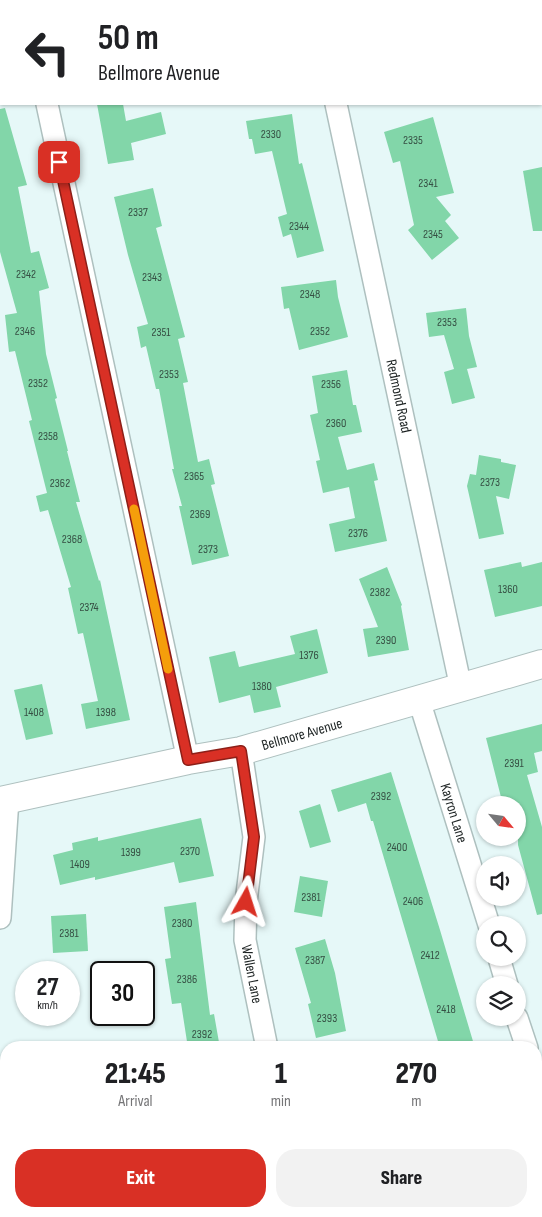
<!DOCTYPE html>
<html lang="en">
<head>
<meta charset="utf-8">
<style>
  body { margin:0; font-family:"Sofia Sans Condensed",sans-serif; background:#f2f2f2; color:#202124; height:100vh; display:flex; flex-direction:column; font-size:19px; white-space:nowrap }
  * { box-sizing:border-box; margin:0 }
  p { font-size:16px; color:#757577 }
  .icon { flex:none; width:28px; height:28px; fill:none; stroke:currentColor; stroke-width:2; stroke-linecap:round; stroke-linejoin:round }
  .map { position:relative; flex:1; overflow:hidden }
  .panel { position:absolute; left:0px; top:1041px; width:542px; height:176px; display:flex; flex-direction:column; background:#fff; border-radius:20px 20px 0 0; box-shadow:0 1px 4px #0004 }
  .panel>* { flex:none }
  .top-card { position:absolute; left:0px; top:0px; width:542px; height:105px; box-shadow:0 1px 4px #0004; background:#fff; color:#202124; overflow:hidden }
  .needle { width:32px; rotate:119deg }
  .tools { position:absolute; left:476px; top:796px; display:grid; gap:10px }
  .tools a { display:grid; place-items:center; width:50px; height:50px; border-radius:50%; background:#fff; box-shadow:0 1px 4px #0004; font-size:25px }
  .speed { position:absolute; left:15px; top:961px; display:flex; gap:10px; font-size:25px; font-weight:700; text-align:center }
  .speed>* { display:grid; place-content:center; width:65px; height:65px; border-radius:50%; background:#fff; box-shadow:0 1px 4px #0004; line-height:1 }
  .speed small { font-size:12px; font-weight:400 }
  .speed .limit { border:2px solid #111; border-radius:8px; background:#fff; color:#111 }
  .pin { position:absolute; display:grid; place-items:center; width:42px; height:42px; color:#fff; margin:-21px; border-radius:10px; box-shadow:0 2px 8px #0006 }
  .me { position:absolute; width:55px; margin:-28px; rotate:6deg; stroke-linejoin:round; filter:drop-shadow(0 0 4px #0008) }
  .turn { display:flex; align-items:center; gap:18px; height:105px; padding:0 15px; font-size:22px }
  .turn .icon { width:65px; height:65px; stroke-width:2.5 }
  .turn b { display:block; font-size:35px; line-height:42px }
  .eta { display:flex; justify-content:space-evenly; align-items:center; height:85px; text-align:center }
  .eta b { font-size:30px; font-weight:800; line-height:35px }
  .cta { display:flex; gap:10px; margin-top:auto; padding:10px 15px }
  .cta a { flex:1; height:58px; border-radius:20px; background:#d93025; color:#fff; font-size:20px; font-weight:800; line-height:58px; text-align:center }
  .cta a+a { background:#f2f2f2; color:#202124 }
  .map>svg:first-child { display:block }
  .building { fill:#82d6a9 }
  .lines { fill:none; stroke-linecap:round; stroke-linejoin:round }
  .street-casing { stroke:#aec0bf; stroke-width:24 }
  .secondary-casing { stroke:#aec0bf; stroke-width:30 }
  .street { stroke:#fff; stroke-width:21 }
  .secondary { stroke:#fff; stroke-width:28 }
  .route-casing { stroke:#8d1f18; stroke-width:12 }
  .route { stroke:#d93025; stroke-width:9 }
  .slow { stroke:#f59e0b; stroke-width:9 }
  .labels { text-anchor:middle; stroke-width:4.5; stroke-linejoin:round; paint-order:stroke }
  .number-label { font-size:12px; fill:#365044 }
  .street-label { font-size:15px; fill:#1d2323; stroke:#fff }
</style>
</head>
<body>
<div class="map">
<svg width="542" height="1217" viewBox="0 0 542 1217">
  <rect width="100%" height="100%" fill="#e6f8f8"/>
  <g class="building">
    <path d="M97,104H123L126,121L161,112L166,134L131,143L134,160L108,164Z"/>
    <path d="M5,108L27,185L18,187L31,253L39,251L49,288L39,291L46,354L57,398L55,399L68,451H67L80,502H76L99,581L100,580L130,720L86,729L81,704L98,701L83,633L78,634L68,588L71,587L48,510L40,512L36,496L47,493L29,421L32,420L15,351L9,352L5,315L17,313L0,252V109Z"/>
    <path d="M292,114L299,164L302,163L324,251L297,258L291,234L283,237L278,217L287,214L272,151L255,154L252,139H249L246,121Z"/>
    <path d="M433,117L454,193L436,197L451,215L445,221L459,238L432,260L408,230L414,225L400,161L393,163L384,132Z"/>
    <path d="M542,167V231H533L523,171Z"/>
    <path d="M153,188L162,226L156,228L185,337L178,339L188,382L183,383L198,462L209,459L215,484L211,485L229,556L192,565L179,506H182L172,469H174L159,389H156L146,346L141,348L137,327L148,324L128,255L114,197Z"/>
    <path d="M336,280L338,297L348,337L299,350L289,308L284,309L281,287Z"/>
    <path d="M466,308L469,336L477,367L467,369L475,398L452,404L444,372L454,369L444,335L429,337L426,313Z"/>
    <path d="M347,370L353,405H356L362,432L338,437L347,470L374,463L378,480L374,481L387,541L335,552L329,524L355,518L349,487L323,493L316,461L320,460L310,415L318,413L312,376Z"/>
    <path d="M479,455L501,459V462L516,465L509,499L496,496L504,534L479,539L467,486L470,474L476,475Z"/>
    <path d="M521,562L522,567L542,562V606L495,617L484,570Z"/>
    <path d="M387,567L402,605L401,606L409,650L368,657L363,629L378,627L359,579Z"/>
    <path d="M317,629L328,673L276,687L281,707L254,713L250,695L219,703L209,657L235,651L239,667L295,654L290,636Z"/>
    <path d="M42,684L53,734L26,740L14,690Z"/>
    <path d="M542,724V751L534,753L538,772L527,775L542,827V914L537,915L518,845V805H503L486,738Z"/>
    <path d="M391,772L440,930L475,1048H440L373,821H371L366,803L338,812L331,790Z"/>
    <path d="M320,804L331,842L310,848L299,811Z"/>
    <path d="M201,818L214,876L179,883L174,862L95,880V877L60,885L53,855L73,850L72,843L98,837V841Z"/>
    <path d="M300,876L328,881L322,917L294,912Z"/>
    <path d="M196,902L210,1015L214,1014L220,1048H188L181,1003L172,1004L165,959L171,958L164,907Z"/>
    <path d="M86,914L88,951L53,953L51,916Z"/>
    <path d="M325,939L335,973L346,1031L316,1038L308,1004L311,1003L295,948Z"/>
  </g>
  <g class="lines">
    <defs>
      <g id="street">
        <path d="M23,0L24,1"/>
        <path d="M314,0V1"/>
        <path d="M62,1L68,0"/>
        <path d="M47,104L188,760"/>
        <path d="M336,104L461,688"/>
        <path d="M419,700L489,925"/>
        <path d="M241,751L254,837L246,902L245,940L267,1048"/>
        <path d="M0,918L8,799"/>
        <path d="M499,958L507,985"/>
        <path d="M517,1018L527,1048"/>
        <path d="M536,1071L542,1080"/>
        <path d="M248,1217L249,1211"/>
      </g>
      <path id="secondary" d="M0,801L188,760L241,751L542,664"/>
    </defs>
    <use href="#street" class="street-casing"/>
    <use href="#secondary" class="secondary-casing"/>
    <use href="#street" class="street"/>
    <use href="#secondary" class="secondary"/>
  </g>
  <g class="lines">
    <defs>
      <path id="route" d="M59,162L188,760L241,751L254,837L246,902"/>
    </defs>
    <use href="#route" class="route-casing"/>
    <use href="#route" class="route"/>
    <path class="slow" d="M134,509L168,669"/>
  </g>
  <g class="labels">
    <g class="number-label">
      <text x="271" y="138">2330</text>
      <text x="413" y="144">2335</text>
      <text x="428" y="187">2341</text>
      <text x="138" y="216">2337</text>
      <text x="299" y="230">2344</text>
      <text x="433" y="238">2345</text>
      <text x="26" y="278">2342</text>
      <text x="152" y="281">2343</text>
      <text x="310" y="298">2348</text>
      <text x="447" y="326">2353</text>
      <text x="25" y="335">2346</text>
      <text x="320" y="335">2352</text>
      <text x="161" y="336">2351</text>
      <text x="169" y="378">2353</text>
      <text x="38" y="387">2352</text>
      <text x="331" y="388">2356</text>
      <text x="336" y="427">2360</text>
      <text x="48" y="440">2358</text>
      <text x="194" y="480">2365</text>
      <text x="490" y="486">2373</text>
      <text x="60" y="487">2362</text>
      <text x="200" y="518">2369</text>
      <text x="358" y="537">2376</text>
      <text x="72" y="543">2368</text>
      <text x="208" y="553">2373</text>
      <text x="508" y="593">1360</text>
      <text x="380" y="596">2382</text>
      <text x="89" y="611">2374</text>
      <text x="386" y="644">2390</text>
      <text x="309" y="659">1376</text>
      <text x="262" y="690">1380</text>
      <text x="34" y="716">1408</text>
      <text x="106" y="716">1398</text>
      <text x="514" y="767">2391</text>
      <text x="381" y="800">2392</text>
      <text x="397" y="851">2400</text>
      <text x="190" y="855">2370</text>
      <text x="131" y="856">1399</text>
      <text x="80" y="868">1409</text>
      <text x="311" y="901">2381</text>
      <text x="413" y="905">2406</text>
      <text x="182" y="927">2380</text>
      <text x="69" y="937">2381</text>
      <text x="430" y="959">2412</text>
      <text x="315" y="964">2387</text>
      <text x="187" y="983">2386</text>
      <text x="446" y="1013">2418</text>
      <text x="327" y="1022">2393</text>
      <text x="202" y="1038">2392</text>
    </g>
    <g class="street-label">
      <text transform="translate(399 396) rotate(78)" y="5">Redmond Road</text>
      <text transform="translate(302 734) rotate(-16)" y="5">Bellmore Avenue</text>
      <text transform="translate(454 813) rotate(73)" y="5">Kayron Lane</text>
      <text transform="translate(252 974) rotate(79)" y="5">Wallen Lane</text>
    </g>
  </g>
</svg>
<div class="tools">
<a><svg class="needle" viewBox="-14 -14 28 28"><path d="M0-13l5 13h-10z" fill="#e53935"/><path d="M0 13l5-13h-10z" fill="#757577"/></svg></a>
<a><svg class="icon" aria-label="sound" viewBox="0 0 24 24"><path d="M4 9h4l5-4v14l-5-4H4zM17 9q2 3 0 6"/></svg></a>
<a><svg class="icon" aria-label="search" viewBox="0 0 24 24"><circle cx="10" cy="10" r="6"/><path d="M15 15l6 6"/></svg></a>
<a><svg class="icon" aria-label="layers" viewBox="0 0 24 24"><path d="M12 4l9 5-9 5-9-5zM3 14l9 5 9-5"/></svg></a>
</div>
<div class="speed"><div>27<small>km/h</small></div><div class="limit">30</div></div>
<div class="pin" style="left:59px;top:162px;background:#d93025"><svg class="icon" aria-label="arrive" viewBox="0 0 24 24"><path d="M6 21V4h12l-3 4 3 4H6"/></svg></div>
<svg class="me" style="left:246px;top:902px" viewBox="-20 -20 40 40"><path d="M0-17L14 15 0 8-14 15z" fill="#d93025" stroke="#fff" stroke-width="4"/></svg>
<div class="top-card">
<div class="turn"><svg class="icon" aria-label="left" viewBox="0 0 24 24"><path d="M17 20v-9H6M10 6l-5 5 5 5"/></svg><div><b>50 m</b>Bellmore Avenue</div></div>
</div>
<section class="panel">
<div class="eta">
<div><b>21:45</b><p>Arrival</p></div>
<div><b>1</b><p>min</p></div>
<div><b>270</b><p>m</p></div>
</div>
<div class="cta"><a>Exit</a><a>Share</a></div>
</section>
</div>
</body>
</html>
